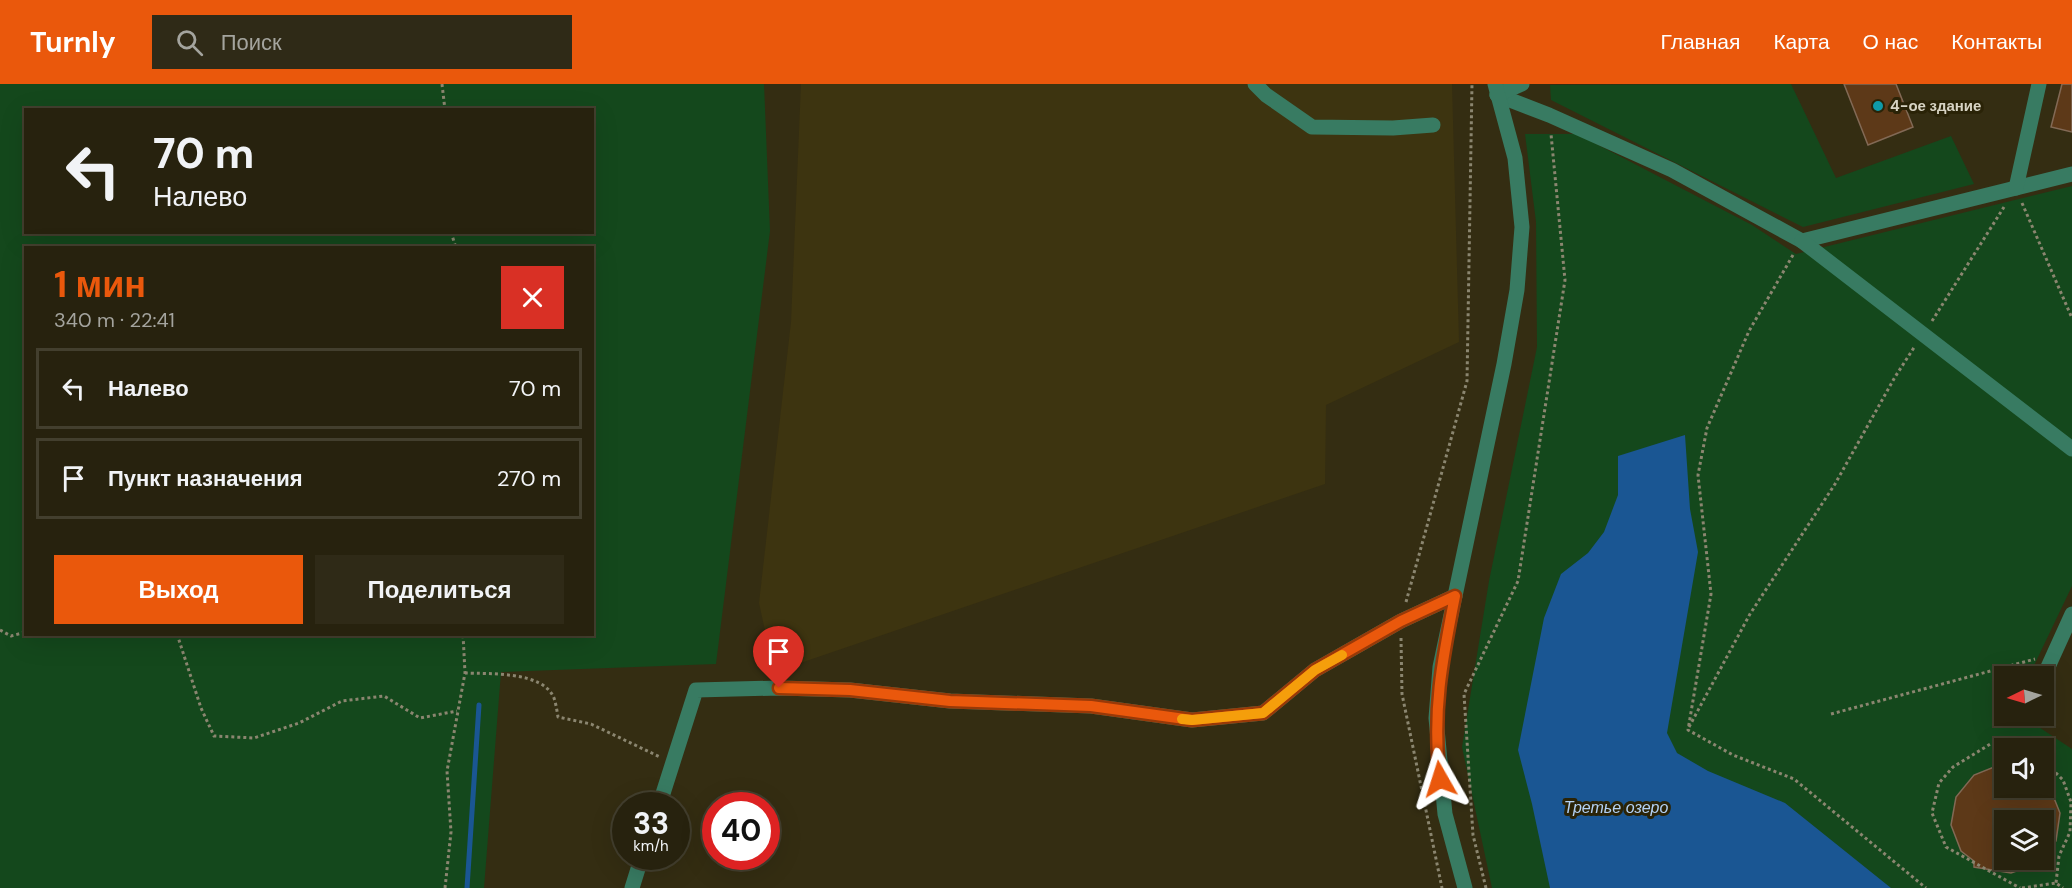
<!DOCTYPE html>
<html lang="ru">
<head>
<meta charset="utf-8">
<style>
  body { margin:0; font-family:"DM Sans",sans-serif; background:#2f2a17; color:#f1f3f6; height:100vh; display:flex; flex-direction:column; font-size:22px; white-space:nowrap }
  * { box-sizing:border-box; margin:0 }
  p { font-size:20px; color:#a4a49e }
  .icon { flex:none; width:33px; height:33px; fill:none; stroke:currentColor; stroke-width:2; stroke-linecap:round; stroke-linejoin:round }
  .map { position:relative; flex:1; overflow:hidden }
  .drawer { position:absolute; left:24px; top:162px; width:570px; height:390px; display:flex; flex-direction:column; background:#27220e; border-radius:0px; box-shadow:0 6px 24px #0002,0 0 0 2px #433f2e }
  .drawer>* { flex:none }
  .guide { position:absolute; left:24px; top:24px; width:570px; height:126px; border-radius:0px; box-shadow:0 6px 24px #0002,0 0 0 2px #433f2e; background:#27220e; color:#f1f3f6; overflow:hidden }
  .needle { width:39px; rotate:265deg }
  .controls { position:absolute; left:1994px; top:582px; display:grid; gap:12px }
  .controls a { display:grid; place-items:center; width:60px; height:60px; border-radius:0px; background:#27220e; box-shadow:0 6px 24px #0002,0 0 0 2px #433f2e; font-size:30px }
  .speed { position:absolute; left:612px; top:708px; display:flex; gap:12px; font-size:30px; font-weight:700; text-align:center }
  .speed>* { display:grid; place-content:center; width:78px; height:78px; border-radius:50%; background:#27220e; box-shadow:0 6px 24px #0002,0 0 0 2px #433f2e; line-height:1 }
  .speed small { font-size:15px; font-weight:400 }
  .speed .limit { border:9px solid #d22; background:#fff; color:#111 }
  .pin { position:absolute; display:grid; place-items:center; width:51px; height:51px; color:#fff; margin:-62px -26px; border-radius:50% 50% 50% 0; rotate:-45deg; box-shadow:0 0 6px #0007 }
  .pin .icon { rotate:45deg }
  .me { position:absolute; width:66px; margin:-33px; rotate:354deg; stroke-linejoin:round; filter:drop-shadow(0 0 4px #0008) }
  .turn { display:flex; align-items:center; gap:21px; height:126px; padding:0 30px; font-size:27px }
  .turn .icon { width:78px; height:78px; stroke-width:2.5 }
  .turn b { display:block; font-size:42px; line-height:51px }
  .round { display:grid; place-items:center; flex:none; width:63px; height:63px; border-radius:0px; background:#2f2a17 }
  .summary { display:flex; align-items:center; justify-content:space-between; height:102px; padding:0 30px }
  h1 { font-size:36px; font-weight:700; line-height:45px; color:#ea580c }
  .primary-button { display:flex; gap:12px; margin-top:auto; padding:12px 30px }
  .primary-button a { flex:1; height:69px; border-radius:0px; background:#ea580c; color:#fff; font-size:24px; font-weight:700; line-height:69px; text-align:center }
  .primary-button a+a { background:#2f2a17; color:#f1f3f6 }
  ul { padding:0; list-style:none }
  li { display:flex; align-items:center; gap:18px; height:81px; margin:0 12px 9px; padding:0 18px; border:3px solid #433f2e; border-radius:0px }
  li div { flex:1 }
  li b { display:block; font-size:22px }
  li em { font-style:normal }
  header { display:flex; align-items:center; gap:36px; box-sizing:border-box; height:84px; padding:0 30px; background:#ea580c; color:#fff }
  header strong { font-size:28px }
  nav { display:flex; gap:33px; margin-inline-start:auto; font-size:21px }
  .search { width:420px; height:54px; background:#2f2a17; display:flex; align-items:center; gap:15px; box-sizing:border-box; padding:0 21px; border-radius:0px; color:#a4a49e; font-size:22px }
  .map>svg:first-child { display:block }
  .built { fill:#3d3410 }
  .green { fill:#14481c; fill-rule:evenodd }
  .water { fill:#1a5693 }
  .lines { fill:none; stroke-linecap:round; stroke-linejoin:round }
  .stream { stroke:#1a5693; stroke-width:5 }
  .building { fill:#5d3918; stroke:#826955; stroke-width:1.5 }
  .path { stroke:#8b8670; stroke-width:3; stroke-dasharray:3 3; stroke-linecap:butt }
  .minor { stroke:#387b62; stroke-width:15 }
  .route-casing { stroke:#983908; stroke-width:15 }
  .route { stroke:#ea580c; stroke-width:10 }
  .slow { stroke:#f59e0b; stroke-width:10 }
  .culture-dot { fill:#0f9aa8; stroke:#2a2307; stroke-width:2 }
  .labels { text-anchor:middle; stroke-width:6; stroke-linejoin:round; paint-order:stroke }
  .poi-label { font-size:15px; font-weight:bold; fill:#d7d3c3; stroke:#2a2307; text-anchor:start }
  .water-label { font-size:16px; font-style:italic; fill:#b3d1f4; stroke:#2a2307 }
</style>
</head>
<body>
<header>
<strong>Turnly</strong>
<div class="search"><svg class="icon" aria-label="search" viewBox="0 0 24 24"><circle cx="10" cy="10" r="6"/><path d="M15 15l6 6"/></svg>Поиск</div>
<nav><a>Главная</a><a>Карта</a><a>О нас</a><a>Контакты</a></nav>
</header>
<div class="map">
<svg width="2072" height="804" viewBox="0 0 2072 804">
  <rect width="100%" height="100%" fill="#342d12"/>
  <path class="built" d="M801,0H1452L1459,258L1326,321L1325,400L774,588L759,519L791,238Z"/>
  <g class="green">
    <path d="M0,0H764L770,147L716,580L501,588L484,804H0ZM26,26H592V148H26ZM26,164H592V550H26Z"/>
    <path d="M1791,0L1836,94L1951,52L1974,100L1803,143L1551,16L1550,1Z"/>
    <path d="M1525,50H1577L1752,141L1796,170L2072,102V502L2029,592H2004V632H2022L2072,665V804H1492L1462,663L1489,497L1537,263L1536,138ZM2004,664H2043V704H2004ZM2004,736H2043V776H2004Z"/>
  </g>
  <path class="water" d="M1685,351L1690,425L1698,468L1667,649L1677,669L1708,687L1785,719L1891,804H1550L1532,720L1518,666L1544,534L1561,490L1588,469L1604,448L1618,411V372Z"/>
  <g class="lines">
    <path class="stream" d="M467,804L479,621"/>
  </g>
  <g class="building">
    <path d="M1844,0H1896L1913,43L1868,61Z"/>
    <path d="M2062,0H2072V48L2051,43Z"/>
    <path d="M2004,679V704H2050L2060,729L2056,757L2043,773V736H2004V776L2045,777L2011,789L1974,783V777L1961,767L1951,741L1956,713L1974,691Z"/>
  </g>
  <g class="lines">
    <g class="path">
      <path d="M442,0L445,26"/>
      <path d="M2022,119L2072,234"/>
      <path d="M451,148L456,164"/>
      <path d="M1793,171L1749,247L1707,344L1698,391L1711,510L1688,646L1733,671L1794,695L1926,804"/>
      <path d="M1932,237L2004,123"/>
      <path d="M1406,518L1467,297L1472,0"/>
      <path d="M0,546L11,552L26,548"/>
      <path d="M177,550L201,624L214,652L254,654L299,639L342,617L384,612L420,634L457,627"/>
      <path d="M1401,554L1402,610L1442,804"/>
      <path d="M465,589C489,590 543,587 554,614C556,620 557,627 558,633L591,640L660,673"/>
      <path d="M1831,630L2035,575"/>
      <path d="M1689,643L1750,530L1835,400L1895,293L1915,262"/>
      <path d="M2013,664L1992,659L1953,683L1939,699L1932,729L1946,763L2020,804"/>
      <path d="M2043,676L2063,696L2071,718L2070,748L2059,772L2056,799"/>
      <path d="M445,804L451,748L447,687L465,589L463,550"/>
      <path d="M1486,804L1473,751L1464,610L1518,497L1565,196L1551,50"/>
      <path d="M2022,804L2056,799L2063,804"/>
    </g>
    <g class="minor">
      <path d="M1255,0L1266,11L1312,43L1393,44L1433,41"/>
      <path d="M1497,11L1549,31L1672,86L1802,157L2072,90"/>
      <path d="M1497,11L1522,0"/>
      <path d="M2016,104L2039,0"/>
      <path d="M1802,157L2072,365"/>
      <path d="M2043,594L2072,530"/>
      <path d="M659,722L696,606L779,604L850,606L950,617L1091,622L1192,636L1263,629L1315,586L1401,537L1455,512"/>
      <path d="M632,804L642,772"/>
      <path d="M1465,804L1445,730L1436,634L1440,583L1504,280L1517,206L1522,143L1515,74L1495,0"/>
    </g>
  </g>
  <g class="lines">
    <defs>
      <path id="route" d="M779,604L850,606L950,617L1091,622L1192,636L1263,629L1315,586L1401,537L1455,512C1442,577 1432,628 1440,695"/>
    </defs>
    <use href="#route" class="route-casing"/>
    <use href="#route" class="route"/>
    <path class="slow" d="M1182,635L1192,636L1263,629L1315,586L1342,571"/>
  </g>
  <circle class="culture-dot" cx="1878" cy="22" r="6"/>
  <g class="labels">
    <g class="poi-label">
      <text x="1890" y="27">4-ое здание</text>
    </g>
    <g class="water-label">
      <text x="1616" y="729">Третье озеро</text>
    </g>
  </g>
</svg>
<div class="controls">
<a><svg class="needle" viewBox="-14 -14 28 28"><path d="M0-13l5 13h-10z" fill="#e53935"/><path d="M0 13l5-13h-10z" fill="#a4a49e"/></svg></a>
<a><svg class="icon" aria-label="sound" viewBox="0 0 24 24"><path d="M4 9h4l5-4v14l-5-4H4zM17 9q2 3 0 6"/></svg></a>
<a><svg class="icon" aria-label="layers" viewBox="0 0 24 24"><path d="M12 4l9 5-9 5-9-5zM3 14l9 5 9-5"/></svg></a>
</div>
<div class="speed"><div>33<small>km/h</small></div><div class="limit">40</div></div>
<div class="pin" style="left:779px;top:604px;background:#d93025"><svg class="icon" aria-label="arrive" viewBox="0 0 24 24"><path d="M6 21V4h12l-3 4 3 4H6"/></svg></div>
<svg class="me" style="left:1440px;top:695px" viewBox="-20 -20 40 40"><path d="M0-17L14 15 0 8-14 15z" fill="#ea580c" stroke="#fff" stroke-width="4"/></svg>
<div class="guide">
<div class="turn"><svg class="icon" aria-label="left" viewBox="0 0 24 24"><path d="M17 20v-9H6M10 6l-5 5 5 5"/></svg><div><b>70 m</b>Налево</div></div>
</div>
<section class="drawer">
<div class="summary"><div><h1>1 мин</h1><p>340 m · 22:41</p></div><a class="round" style="background:#d93025;color:#fff"><svg class="icon" aria-label="close" viewBox="0 0 24 24"><path d="M6 6l12 12M18 6L6 18"/></svg></a></div>
<ul>
<li><svg class="icon" aria-label="left" viewBox="0 0 24 24"><path d="M17 20v-9H6M10 6l-5 5 5 5"/></svg><div><b>Налево</b></div><em>70 m</em></li>
<li><svg class="icon" aria-label="arrive" viewBox="0 0 24 24"><path d="M6 21V4h12l-3 4 3 4H6"/></svg><div><b>Пункт назначения</b></div><em>270 m</em></li>
</ul>
<div class="primary-button"><a>Выход</a><a>Поделиться</a></div>
</section>
</div>
</body>
</html>
